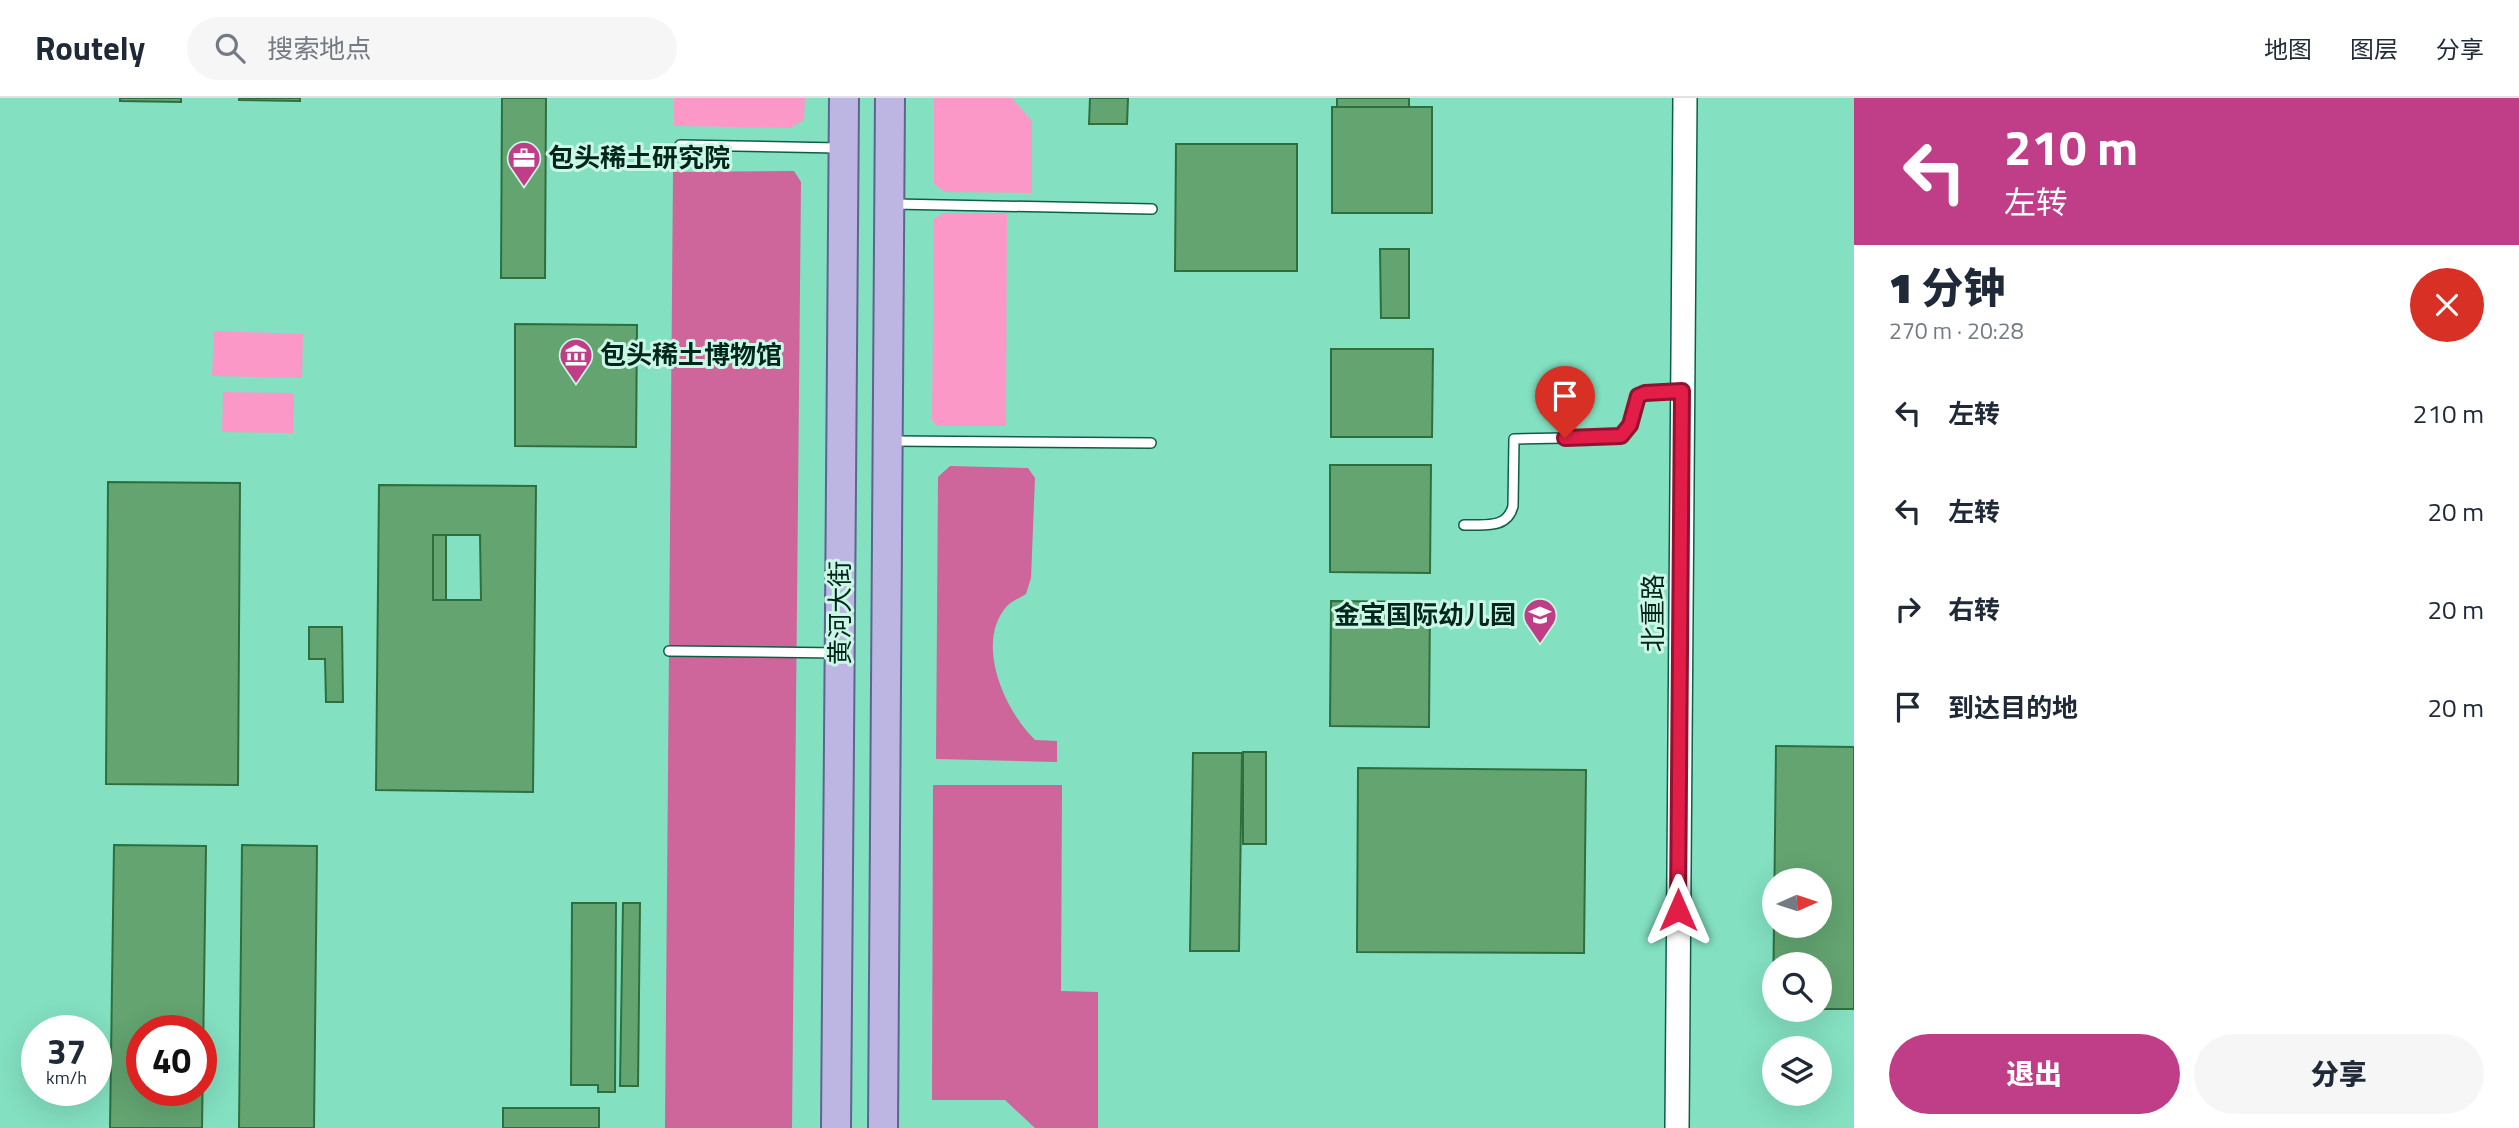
<!DOCTYPE html>
<html lang="zh">
<head>
<meta charset="utf-8">
<style>
  body { margin:0; font-family:"Titillium Web","Noto Sans SC",sans-serif; background:#f6f6f7; color:#1f2937; height:100vh; display:flex; flex-direction:column; font-size:26px; white-space:nowrap }
  * { box-sizing:border-box; margin:0 }
  p { font-size:23px; color:#747a83 }
  .icon { flex:none; width:38px; height:38px; fill:none; stroke:currentColor; stroke-width:2; stroke-linecap:round; stroke-linejoin:round }
  .map { position:relative; flex:1; overflow:hidden }
  .details { display:flex; flex-direction:column; background:#fff; width:665px }
  .details>* { flex:none }
  .guide { background:#c03e87; color:#fff; overflow:hidden }
  .needle { width:46px; rotate:87deg }
  .buttons { position:absolute; left:1762px; top:770px; display:grid; gap:14px }
  .buttons a { display:grid; place-items:center; width:70px; height:70px; border-radius:50%; background:#fff; box-shadow:0 7px 28px #0002; font-size:35px }
  .speed { position:absolute; left:21px; top:917px; display:flex; gap:14px; font-size:35px; font-weight:700; text-align:center }
  .speed>* { display:grid; place-content:center; width:91px; height:91px; border-radius:50%; background:#fff; box-shadow:0 7px 28px #0002; line-height:1 }
  .speed small { font-size:18px; font-weight:400 }
  .speed .limit { border:10px solid #d22; background:#fff; color:#111 }
  .pin { position:absolute; display:grid; place-items:center; width:60px; height:60px; color:#fff; margin:-72px -30px; border-radius:50% 50% 50% 0; rotate:-45deg; box-shadow:0 0 7px #0007 }
  .pin .icon { rotate:45deg }
  .me { position:absolute; width:77px; margin:-38px; rotate:0deg; stroke-linejoin:round; filter:drop-shadow(0 0 5px #0008) }
  .turn { display:flex; align-items:center; gap:24px; height:147px; padding:0 35px; font-size:32px }
  .turn .icon { width:91px; height:91px; stroke-width:2.5 }
  .turn b { display:block; font-size:49px; line-height:60px }
  .round { display:grid; place-items:center; flex:none; width:74px; height:74px; border-radius:37px; background:#f6f6f7 }
  .overview { display:flex; align-items:center; justify-content:space-between; height:119px; padding:0 35px }
  h1 { font-size:42px; font-weight:800; line-height:52px }
  .action { display:flex; gap:14px; margin-top:auto; padding:14px 35px }
  .action a { flex:1; height:80px; border-radius:42px; background:#c03e87; color:#fff; font-size:28px; font-weight:800; line-height:80px; text-align:center }
  .action a+a { background:#f6f6f7; color:#1f2937 }
  ul { padding:0; list-style:none }
  li { display:flex; align-items:center; gap:21px; height:98px; padding:0 35px }
  li div { flex:1 }
  li b { display:block; font-size:26px }
  li em { font-style:normal }
  header { display:flex; align-items:center; gap:42px; box-sizing:border-box; height:98px; padding:0 35px; background:#fff; border-bottom:2px solid #e0e1e3 }
  header strong { font-size:33px }
  nav { display:flex; gap:38px; margin-inline-start:auto; font-size:24px }
  .search { width:490px; height:63px; background:#f6f6f7; display:flex; align-items:center; gap:18px; box-sizing:border-box; padding:0 24px; border-radius:38px; color:#747a83; font-size:26px }
  main { display:flex; flex:1; min-height:0 }
  .map>svg:first-child { display:block }
  .green { fill:#fb98c8 }
  .forest { fill:#ce659b }
  .building { fill:#63a471; stroke:#2e6f3f; stroke-width:2; fill-rule:evenodd }
  .lines { fill:none; stroke-linecap:round; stroke-linejoin:round }
  .service-casing { stroke:#0d5e49; stroke-width:12 }
  .tertiary-casing { stroke:#0d5e49; stroke-width:26 }
  .primary-casing { stroke:#5e6491; stroke-width:32 }
  .service { stroke:#fff; stroke-width:9 }
  .tertiary { stroke:#fff; stroke-width:23 }
  .primary { stroke:#bdb6e3; stroke-width:28 }
  .route-casing { stroke:#92132f; stroke-width:18 }
  .route { stroke:#e11d48; stroke-width:12 }
  .labels { text-anchor:middle; stroke-width:6; stroke-linejoin:round; paint-order:stroke }
  .poi-label { font-size:26px; font-weight:bold; fill:#00261b; stroke:#cbf7e6; text-anchor:start }
  .street-label { font-size:26px; fill:#00261b; stroke:#cbf7e6 }
</style>
</head>
<body>
<header>
<strong>Routely</strong>
<div class="search"><svg class="icon" aria-label="search" viewBox="0 0 24 24"><circle cx="10" cy="10" r="6"/><path d="M15 15l6 6"/></svg>搜索地点</div>
<nav><a>地图</a><a>图层</a><a>分享</a></nav>
</header>
<main>
<div class="map">
<svg width="1854" height="1030" viewBox="0 0 1854 1030">
  <rect width="100%" height="100%" fill="#83e0c0"/>
  <g class="green">
    <path d="M674,0H805L804,22L790,30L674,28Z"/>
    <path d="M934,0H1012L1032,23V95L945,94L934,86Z"/>
    <path d="M944,115H1007L1006,328H937L932,323L934,121Z"/>
    <path d="M214,233L303,236L302,280L212,278Z"/>
    <path d="M223,294L294,295L293,335L222,334Z"/>
  </g>
  <g class="forest">
    <path d="M794,73L801,84L792,1030H665L673,74Z"/>
    <path d="M950,368L1028,370L1035,380L1031,480L1026,496C1020,500 1011,503 1007,508C974,545 1005,613 1035,642L1057,643V664L936,661L938,379Z"/>
    <path d="M933,687H1062L1061,893L1098,894V1030H1035L1005,1002H932Z"/>
  </g>
  <g class="building">
    <path d="M120,0H181V4L120,3Z"/>
    <path d="M239,0H300V3L239,2Z"/>
    <path d="M502,0H546L545,180H501Z"/>
    <path d="M1090,0H1128L1127,26H1089Z"/>
    <rect x="1337" y="0" width="72" height="9"/>
    <rect x="1332" y="9" width="100" height="106"/>
    <path d="M1176,46H1297V173H1175Z"/>
    <path d="M1380,151H1409V220H1381Z"/>
    <path d="M515,226L637,227L636,349L515,348Z"/>
    <path d="M1331,251H1433L1432,339H1331Z"/>
    <path d="M1330,367H1431L1430,475L1330,474Z"/>
    <path d="M108,384L240,385L238,687L106,686Z"/>
    <path d="M379,387L536,388L533,694L376,692ZM433,437H480L481,502H433Z"/>
    <rect x="433" y="437" width="13" height="65"/>
    <path d="M1331,503L1430,504L1429,629L1330,628Z"/>
    <path d="M309,529H342L343,604H326L325,561H309Z"/>
    <path d="M1776,648L1854,649V911H1820V866H1774L1773,910ZM1774,782H1820V828H1774Z"/>
    <rect x="1243" y="654" width="23" height="92"/>
    <path d="M1193,655H1242L1239,853H1190Z"/>
    <path d="M1358,670L1586,672L1584,855L1357,854Z"/>
    <path d="M114,747L206,748L202,1030H110ZM142,933H201V992H142Z"/>
    <path d="M242,747L317,748L314,1030H239Z"/>
    <path d="M572,805H616L615,994H598V987H571Z"/>
    <path d="M623,805H640L638,988H620Z"/>
    <rect x="503" y="1010" width="96" height="20"/>
  </g>
  <g class="lines">
    <defs>
      <g id="service">
        <path d="M680,47L838,50"/>
        <path d="M894,106L1152,111"/>
        <path d="M893,343L1151,345"/>
        <path d="M1464,427C1483,426 1507,432 1513,408L1514,341L1617,339L1627,332L1638,298L1681,293"/>
        <path d="M669,553L838,555"/>
      </g>
      <path id="tertiary" d="M1677,1030L1685,0"/>
      <g id="primary">
        <path d="M836,1030L844,0"/>
        <path d="M883,1030L890,0"/>
      </g>
    </defs>
    <use href="#service" class="service-casing"/>
    <use href="#tertiary" class="tertiary-casing"/>
    <use href="#primary" class="primary-casing"/>
    <use href="#service" class="service"/>
    <use href="#tertiary" class="tertiary"/>
    <use href="#primary" class="primary"/>
  </g>
  <g class="lines">
    <defs>
      <path id="route" d="M1565,340L1621,338L1630,327L1638,298L1645,295L1682,293L1678,812"/>
    </defs>
    <use href="#route" class="route-casing"/>
    <use href="#route" class="route"/>
  </g>
  <defs>
    <symbol id="office-pin" viewBox="-11 -11 22 30"><path d="M0 17L-7.5 6A9.5 9.5 0 1 1 7.5 6Z" fill="#c03e87" stroke="#cbf7e6"/><path d="M-6-3h4V-5.5h4V-3h4V5H-6ZM-1-4.5V-3h2v-1.5ZM-6 0V1H6V0Z" fill="#fff"/></symbol>
    <symbol id="museum-pin" viewBox="-11 -11 22 30"><path d="M0 17L-7.5 6A9.5 9.5 0 1 1 7.5 6Z" fill="#c03e87" stroke="#cbf7e6"/><path d="M0-6L6-3V-2H-6V-3ZM-5-1h2V3h-2ZM-1-1h2V3h-2ZM3-1h2V3H3ZM-6 4H6V6H-6Z" fill="#fff"/></symbol>
    <symbol id="school-pin" viewBox="-11 -11 22 30"><path d="M0 17L-7.5 6A9.5 9.5 0 1 1 7.5 6Z" fill="#c03e87" stroke="#cbf7e6"/><path d="M0-5L7-2L0 1L-7-2ZM-4 1L0 2.5L4 1V4Q0 6-4 4Z" fill="#fff"/></symbol>
  </defs>
  <g fill-rule="evenodd">
    <use href="#office-pin" x="505" y="41" width="38" height="52"/>
    <use href="#museum-pin" x="557" y="238" width="38" height="52"/>
    <use href="#school-pin" x="1521" y="498" width="38" height="52"/>
  </g>
  <g class="labels">
    <g class="poi-label">
      <text x="548" y="69">包头稀土研究院</text>
      <text x="600" y="266">包头稀土博物馆</text>
      <text x="1516" y="526" text-anchor="end">金宝国际幼儿园</text>
    </g>
    <g class="street-label">
      <text transform="translate(840 515) rotate(-90)" y="9">黄河大街</text>
      <text transform="translate(1653 515) rotate(-90)" y="9">北重路</text>
    </g>
  </g>
</svg>
<div class="buttons">
<a><svg class="needle" viewBox="-14 -14 28 28"><path d="M0-13l5 13h-10z" fill="#e53935"/><path d="M0 13l5-13h-10z" fill="#747a83"/></svg></a>
<a><svg class="icon" aria-label="search" viewBox="0 0 24 24"><circle cx="10" cy="10" r="6"/><path d="M15 15l6 6"/></svg></a>
<a><svg class="icon" aria-label="layers" viewBox="0 0 24 24"><path d="M12 4l9 5-9 5-9-5zM3 14l9 5 9-5"/></svg></a>
</div>
<div class="speed"><div>37<small>km/h</small></div><div class="limit">40</div></div>
<div class="pin" style="left:1565px;top:340px;background:#d93025"><svg class="icon" aria-label="arrive" viewBox="0 0 24 24"><path d="M6 21V4h12l-3 4 3 4H6"/></svg></div>
<svg class="me" style="left:1678px;top:812px" viewBox="-20 -20 40 40"><path d="M0-17L14 15 0 8-14 15z" fill="#e11d48" stroke="#fff" stroke-width="4"/></svg>
</div>
<section class="details">
<div class="guide">
<div class="turn"><svg class="icon" aria-label="left" viewBox="0 0 24 24"><path d="M17 20v-9H6M10 6l-5 5 5 5"/></svg><div><b>210 m</b>左转</div></div>
</div>
<div class="overview"><div><h1>1 分钟</h1><p>270 m · 20:28</p></div><a class="round" style="background:#d93025;color:#fff"><svg class="icon" aria-label="close" viewBox="0 0 24 24"><path d="M6 6l12 12M18 6L6 18"/></svg></a></div>
<ul>
<li><svg class="icon" aria-label="left" viewBox="0 0 24 24"><path d="M17 20v-9H6M10 6l-5 5 5 5"/></svg><div><b>左转</b></div><em>210 m</em></li>
<li><svg class="icon" aria-label="left" viewBox="0 0 24 24"><path d="M17 20v-9H6M10 6l-5 5 5 5"/></svg><div><b>左转</b></div><em>20 m</em></li>
<li><svg class="icon" aria-label="right" viewBox="0 0 24 24"><path d="M7 20v-9h11M14 6l5 5-5 5"/></svg><div><b>右转</b></div><em>20 m</em></li>
<li><svg class="icon" aria-label="arrive" viewBox="0 0 24 24"><path d="M6 21V4h12l-3 4 3 4H6"/></svg><div><b>到达目的地</b></div><em>20 m</em></li>
</ul>
<div class="action"><a>退出</a><a>分享</a></div>
</section>
</main>
</body>
</html>
